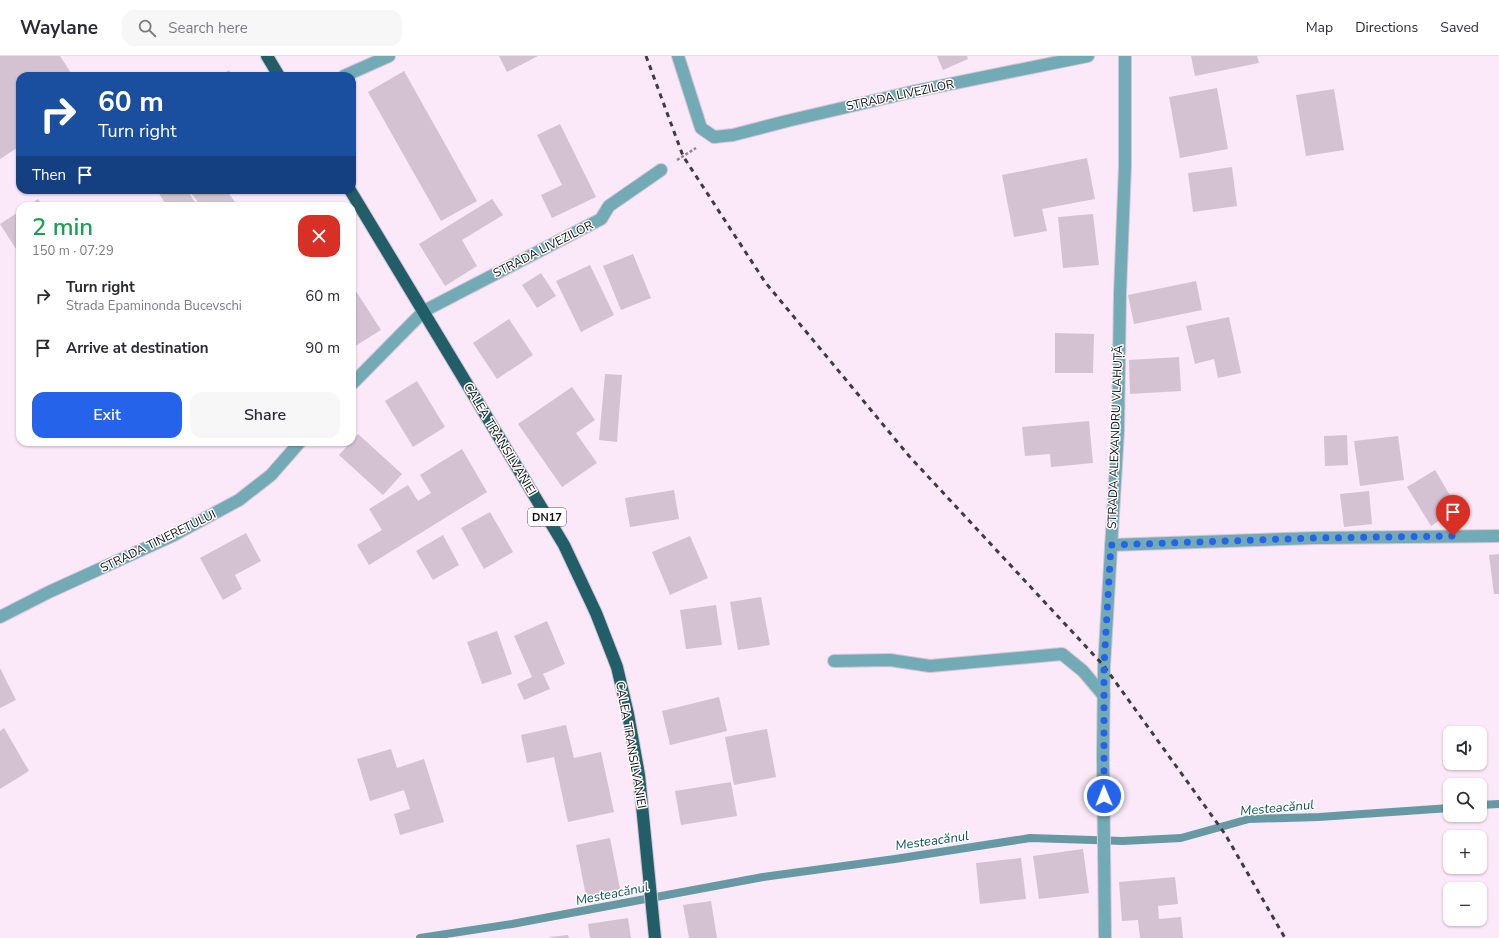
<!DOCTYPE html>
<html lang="en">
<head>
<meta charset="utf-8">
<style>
  body { margin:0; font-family:"Nunito Sans",sans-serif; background:#f7f7f7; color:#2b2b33; height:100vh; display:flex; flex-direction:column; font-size:15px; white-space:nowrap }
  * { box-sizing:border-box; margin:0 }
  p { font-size:13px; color:#7c7c81 }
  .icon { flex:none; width:22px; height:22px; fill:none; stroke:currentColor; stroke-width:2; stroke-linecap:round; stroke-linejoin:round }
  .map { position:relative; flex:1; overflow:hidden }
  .panel { position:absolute; left:16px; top:146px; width:340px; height:244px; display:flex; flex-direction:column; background:#fff; border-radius:12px; box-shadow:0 1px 3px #0004 }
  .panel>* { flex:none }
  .top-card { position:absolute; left:16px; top:16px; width:340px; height:122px; border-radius:12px; box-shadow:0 1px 3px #0004; background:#1a4fa0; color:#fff; overflow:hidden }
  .fabs { position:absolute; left:1443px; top:670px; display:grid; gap:8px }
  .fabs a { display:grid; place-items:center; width:44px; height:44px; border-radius:8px; background:#fff; box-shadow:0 1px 3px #0004; font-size:20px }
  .pin { position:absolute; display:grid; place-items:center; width:34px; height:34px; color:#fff; margin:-41px -17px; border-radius:50% 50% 50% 0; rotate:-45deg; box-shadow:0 0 4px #0007 }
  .pin .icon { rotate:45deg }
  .me { position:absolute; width:44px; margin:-22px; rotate:359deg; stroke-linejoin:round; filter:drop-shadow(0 0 3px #0008) }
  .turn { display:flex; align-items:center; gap:14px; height:84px; padding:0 16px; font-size:18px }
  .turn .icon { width:52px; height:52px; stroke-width:2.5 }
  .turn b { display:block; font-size:28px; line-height:34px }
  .then { display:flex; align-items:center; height:38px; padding:0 16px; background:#0003; gap:8px; font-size:15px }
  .round { display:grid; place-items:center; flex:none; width:42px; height:42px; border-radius:12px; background:#f7f7f7 }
  .overview { display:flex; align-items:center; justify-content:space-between; height:68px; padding:0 16px }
  h1 { font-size:24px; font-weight:600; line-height:30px; color:#1e9e55 }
  .cta { display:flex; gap:8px; margin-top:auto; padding:8px 16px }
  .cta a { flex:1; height:46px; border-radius:12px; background:#2563eb; color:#fff; font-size:16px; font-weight:600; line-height:46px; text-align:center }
  .cta a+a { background:#f7f7f7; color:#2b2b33 }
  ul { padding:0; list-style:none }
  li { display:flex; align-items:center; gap:12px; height:52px; padding:0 16px }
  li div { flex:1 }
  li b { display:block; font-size:15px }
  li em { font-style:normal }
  header { display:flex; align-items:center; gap:24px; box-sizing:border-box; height:56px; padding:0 20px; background:#fff; border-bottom:1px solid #e1e1e2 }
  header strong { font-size:19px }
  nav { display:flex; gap:22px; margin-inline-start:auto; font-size:14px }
  .search { width:280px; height:36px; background:#f7f7f7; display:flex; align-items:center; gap:10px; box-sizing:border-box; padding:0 14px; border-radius:12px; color:#7c7c81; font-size:15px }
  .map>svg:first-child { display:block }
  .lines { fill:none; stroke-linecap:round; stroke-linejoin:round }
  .stream { stroke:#6799a4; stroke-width:8 }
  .building { fill:#d4c2d2 }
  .service-casing { stroke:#d6c5d3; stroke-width:14 }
  .minor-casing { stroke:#d6c5d3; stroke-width:14 }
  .trunk-casing { stroke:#d6c5d3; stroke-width:14 }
  .path { stroke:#928590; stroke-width:2.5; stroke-dasharray:3 2; stroke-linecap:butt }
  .service { stroke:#72abb5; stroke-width:12 }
  .minor { stroke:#72abb5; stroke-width:12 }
  .trunk { stroke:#225e67; stroke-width:12 }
  .rail { stroke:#433a41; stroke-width:3; stroke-dasharray:5 5; stroke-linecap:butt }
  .route { stroke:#2563eb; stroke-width:7; stroke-dasharray:0 12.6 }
  .labels { text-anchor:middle; stroke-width:3; stroke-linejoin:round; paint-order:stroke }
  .shield { fill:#fff; stroke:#585458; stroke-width:1 }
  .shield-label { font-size:11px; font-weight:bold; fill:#110b10 }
  .street-label { font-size:12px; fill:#110b10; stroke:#fff }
  .water-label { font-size:13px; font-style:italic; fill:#0e5059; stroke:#fff }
</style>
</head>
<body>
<header>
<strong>Waylane</strong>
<div class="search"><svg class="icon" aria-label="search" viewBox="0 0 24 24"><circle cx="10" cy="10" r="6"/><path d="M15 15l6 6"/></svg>Search here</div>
<nav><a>Map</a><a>Directions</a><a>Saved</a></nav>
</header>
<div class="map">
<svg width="1499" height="882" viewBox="0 0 1499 882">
  <rect width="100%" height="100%" fill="#fbe8f8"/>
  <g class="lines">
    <g class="stream">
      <path d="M1480,749L1499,748"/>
      <path d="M420,882L512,868L763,821L895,803L1030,782L1123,785L1181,782L1249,763L1319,761L1450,752"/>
    </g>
  </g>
  <g class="building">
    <path d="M0,0H60L73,20H20V90L0,103Z"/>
    <path d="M499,0H538L507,16Z"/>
    <path d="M937,0H967L968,3L943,14Z"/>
    <path d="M1191,0H1257L1259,7L1195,20Z"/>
    <path d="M229,14L233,20H219Z"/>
    <path d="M404,15L477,145L441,165L368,36Z"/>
    <path d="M1217,32L1228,93L1180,102L1169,41Z"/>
    <path d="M1334,33L1344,94L1306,100L1296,39Z"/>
    <path d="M560,68L596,141L552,162L541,139L562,129L537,79Z"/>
    <path d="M1087,102L1095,143L1042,153L1047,175L1014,181L1002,119Z"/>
    <path d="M1232,111L1237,150L1193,156L1188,117Z"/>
    <path d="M162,134H187L197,149L167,150L158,136Z"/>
    <path d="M192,134H226L238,150H201L190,136Z"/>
    <path d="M38,143L43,150H28Z"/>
    <path d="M492,143L503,159L462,184L477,210L445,230L419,188Z"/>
    <path d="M20,155V199L0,168Z"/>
    <path d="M1093,158L1099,209L1063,212L1058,161Z"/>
    <path d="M633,198L651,242L621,254L603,210Z"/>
    <path d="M590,209L614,259L581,276L556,225Z"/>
    <path d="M541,217L556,240L537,252L522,229Z"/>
    <path d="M1196,225L1202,254L1134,268L1128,239Z"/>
    <path d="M352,229L381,274L352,292Z"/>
    <path d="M1229,261L1241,317L1218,322L1214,303L1195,308L1186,270Z"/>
    <path d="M509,263L533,299L497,323L473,287Z"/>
    <path d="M1055,277L1094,278L1093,317H1055Z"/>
    <path d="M1179,301L1181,335L1130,338L1129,304Z"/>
    <path d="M605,318L622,319L617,386L599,384Z"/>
    <path d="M417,325L445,371L413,391L385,345Z"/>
    <path d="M572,331L595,364L576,377L597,407L562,431L518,368Z"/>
    <path d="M1089,365L1093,407L1051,411L1050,398L1025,400L1022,371Z"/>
    <path d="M358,378L402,418L383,439L339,399Z"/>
    <path d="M1347,379L1348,409L1325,410L1324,380Z"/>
    <path d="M1398,380L1404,424L1360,430L1354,385Z"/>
    <path d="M462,393L487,436L369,509L357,489L382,474L369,453L408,429L418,445L431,437L420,419Z"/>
    <path d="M1435,414L1458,453L1431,470L1407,431Z"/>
    <path d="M674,434L679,463L630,471L625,442Z"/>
    <path d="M1369,435L1372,468L1344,471L1340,438Z"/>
    <path d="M490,456L513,496L484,513L461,472Z"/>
    <path d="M246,477L261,505L235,519L242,533L223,544L200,502Z"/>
    <path d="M443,479L459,509L433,524L416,495Z"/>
    <path d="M690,480L708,522L670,539L652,496Z"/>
    <path d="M1499,498V538H1494L1489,499Z"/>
    <path d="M761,541L770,589L738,594L730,546Z"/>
    <path d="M716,549L722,589L686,593L680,554Z"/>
    <path d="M547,565L565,608L543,618L550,633L524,644L517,628L532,621L514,580Z"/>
    <path d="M497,575L512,618L482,628L467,586Z"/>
    <path d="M0,612L16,644L0,652Z"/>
    <path d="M719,641L727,675L670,689L662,655Z"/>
    <path d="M566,669L574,702L601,696L614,756L568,766L554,701L527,707L521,679Z"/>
    <path d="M4,672L29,715L0,733V675Z"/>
    <path d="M767,673L776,721L734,729L725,681Z"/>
    <path d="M391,693L397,712L424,703L444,766L400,779L394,758L410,753L404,734L370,745L357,703Z"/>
    <path d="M731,726L737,760L681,769L675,735Z"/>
    <path d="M610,782L620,833L586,840L576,789Z"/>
    <path d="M1083,793L1089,837L1039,843L1033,800Z"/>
    <path d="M1021,802L1026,843L980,848L976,807Z"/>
    <path d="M1175,821L1178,848L1158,850L1159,863L1181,861L1183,882H1140L1138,864L1122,865L1119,826Z"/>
    <path d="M711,845L717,882H689L683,849Z"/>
    <path d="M628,862L631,882H590L588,868Z"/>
    <path d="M568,879L569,882H550V881Z"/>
  </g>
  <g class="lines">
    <defs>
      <path id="service" d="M834,605L890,604L930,610L1062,598L1083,615L1104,640"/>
      <g id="minor">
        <path d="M678,0L701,72L714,81L733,79L787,65L911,36L1088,0"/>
        <path d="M344,20L389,0"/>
        <path d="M352,328L424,255L601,163L609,150L661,114"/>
        <path d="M1111,489L1314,482L1499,480"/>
        <path d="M0,561L49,536L172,480L239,444L271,419L300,386"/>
        <path d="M1105,882L1103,700L1104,610L1118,375L1120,237L1125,110V0"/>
      </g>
      <g id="trunk">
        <path d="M267,0L279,20"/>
        <path d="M350,134L564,489L596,557L617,611L628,658L639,719L655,882"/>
      </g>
    </defs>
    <use href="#service" class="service-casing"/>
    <use href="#minor" class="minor-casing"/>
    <use href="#trunk" class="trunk-casing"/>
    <path class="path" d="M677,104L696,92"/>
    <use href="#service" class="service"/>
    <use href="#minor" class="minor"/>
    <use href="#trunk" class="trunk"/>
    <path class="rail" d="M646,0L683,100L765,226L909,400L1104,610L1225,778L1285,882"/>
  </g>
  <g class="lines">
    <path class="route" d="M1104,740V610L1111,489L1314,482L1453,480"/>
  </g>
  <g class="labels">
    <rect class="shield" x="528" y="452" width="38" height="18" rx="3"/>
    <g class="shield-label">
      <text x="547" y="465">DN17</text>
    </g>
    <g class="street-label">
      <text transform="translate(900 39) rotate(-12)" y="4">STRADA LIVEZILOR</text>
      <text transform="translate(543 193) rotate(-27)" y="4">STRADA LIVEZILOR</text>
      <text transform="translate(1115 381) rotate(-88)" y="4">STRADA ALEXANDRU VLAHUȚĂ</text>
      <text transform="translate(500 383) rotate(59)" y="4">CALEA TRANSILVANIEI</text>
      <text transform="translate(158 485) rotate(-26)" y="4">STRADA TINERETULUI</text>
      <text transform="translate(631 689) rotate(80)" y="4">CALEA TRANSILVANIEI</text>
    </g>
    <g class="water-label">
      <text transform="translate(1277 751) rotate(-5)" y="5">Mesteacănul</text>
      <text transform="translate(932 784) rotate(-8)" y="5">Mesteacănul</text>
      <text transform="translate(612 837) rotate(-11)" y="5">Mesteacănul</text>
    </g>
  </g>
</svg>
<div class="fabs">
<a><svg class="icon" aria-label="sound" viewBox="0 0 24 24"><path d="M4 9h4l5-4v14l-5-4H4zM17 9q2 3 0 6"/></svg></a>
<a><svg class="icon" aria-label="search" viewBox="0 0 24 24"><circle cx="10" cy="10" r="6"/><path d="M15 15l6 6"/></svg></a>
<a>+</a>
<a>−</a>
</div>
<div class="pin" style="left:1453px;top:480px;background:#d93025"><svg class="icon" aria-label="arrive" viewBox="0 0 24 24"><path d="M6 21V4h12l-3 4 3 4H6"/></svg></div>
<svg class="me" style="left:1104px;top:740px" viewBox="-20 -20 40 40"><circle r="17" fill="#2563eb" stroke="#fff" stroke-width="3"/><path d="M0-11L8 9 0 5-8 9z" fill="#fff"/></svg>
<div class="top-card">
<div class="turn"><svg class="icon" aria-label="right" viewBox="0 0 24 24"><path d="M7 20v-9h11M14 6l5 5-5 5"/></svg><div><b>60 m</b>Turn right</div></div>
<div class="then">Then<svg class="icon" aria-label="arrive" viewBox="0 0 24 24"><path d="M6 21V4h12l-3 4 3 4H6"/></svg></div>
</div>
<section class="panel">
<div class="overview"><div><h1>2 min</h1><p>150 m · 07:29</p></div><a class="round" style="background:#d93025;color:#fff"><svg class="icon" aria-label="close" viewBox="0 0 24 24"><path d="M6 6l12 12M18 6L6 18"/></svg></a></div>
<ul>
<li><svg class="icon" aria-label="right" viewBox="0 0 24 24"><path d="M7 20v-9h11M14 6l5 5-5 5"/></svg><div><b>Turn right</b><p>Strada Epaminonda Bucevschi</p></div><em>60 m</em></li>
<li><svg class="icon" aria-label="arrive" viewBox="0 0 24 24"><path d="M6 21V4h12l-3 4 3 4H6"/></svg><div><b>Arrive at destination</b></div><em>90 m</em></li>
</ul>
<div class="cta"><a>Exit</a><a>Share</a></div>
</section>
</div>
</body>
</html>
